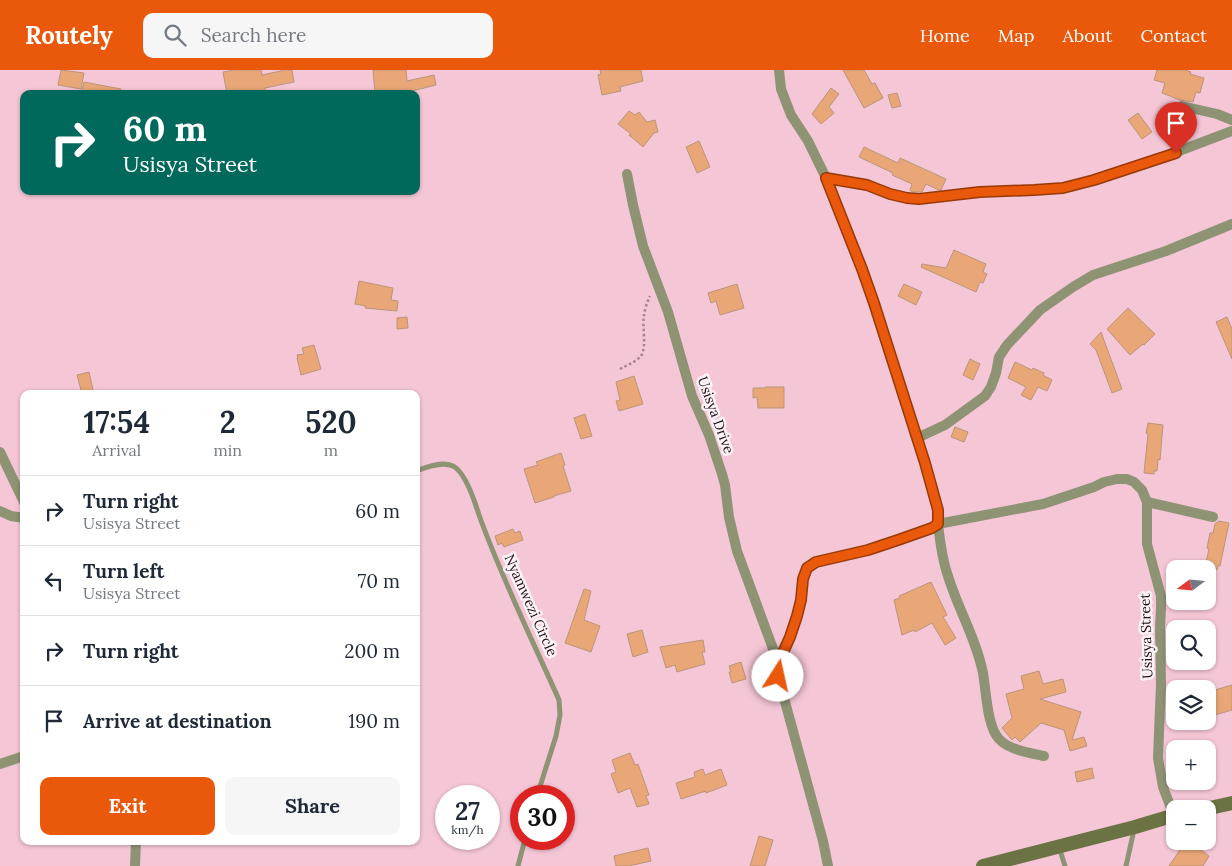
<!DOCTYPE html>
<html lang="en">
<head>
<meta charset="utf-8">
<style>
  body { margin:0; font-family:Lora,serif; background:#f6f6f7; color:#1f2937; height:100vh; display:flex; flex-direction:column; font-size:19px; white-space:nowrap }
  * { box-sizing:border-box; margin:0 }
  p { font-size:16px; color:#747a83 }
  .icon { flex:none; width:28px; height:28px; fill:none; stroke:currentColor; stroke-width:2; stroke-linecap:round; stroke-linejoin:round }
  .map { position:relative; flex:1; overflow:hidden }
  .details { position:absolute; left:20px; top:320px; width:400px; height:455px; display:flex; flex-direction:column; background:#fff; border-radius:10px; box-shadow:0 1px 4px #0004 }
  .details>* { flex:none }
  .hud { position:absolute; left:20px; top:20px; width:400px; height:105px; border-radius:10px; box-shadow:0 1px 4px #0004; background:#00695c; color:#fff; overflow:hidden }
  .needle { width:32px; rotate:254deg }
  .controls { position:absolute; left:1166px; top:490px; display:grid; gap:10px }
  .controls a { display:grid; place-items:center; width:50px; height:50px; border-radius:10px; background:#fff; box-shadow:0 1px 4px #0004; font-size:25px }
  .speed { position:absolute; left:435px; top:715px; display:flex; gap:10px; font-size:25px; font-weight:700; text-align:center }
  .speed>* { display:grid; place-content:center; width:65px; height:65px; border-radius:50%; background:#fff; box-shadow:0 1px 4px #0004; line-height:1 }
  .speed small { font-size:12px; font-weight:400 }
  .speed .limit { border:8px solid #d22; background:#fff; color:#111 }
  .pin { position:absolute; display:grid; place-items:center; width:42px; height:42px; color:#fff; margin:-51px -21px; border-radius:50% 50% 50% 0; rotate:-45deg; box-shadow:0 0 5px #0007 }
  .pin .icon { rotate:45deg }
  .me { position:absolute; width:55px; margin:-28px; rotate:10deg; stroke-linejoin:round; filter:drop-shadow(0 0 4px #0008) }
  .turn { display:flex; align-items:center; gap:18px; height:105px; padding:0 20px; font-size:22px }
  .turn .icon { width:65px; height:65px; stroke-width:2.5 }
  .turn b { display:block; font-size:35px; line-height:42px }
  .eta { display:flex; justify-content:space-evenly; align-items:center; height:85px; text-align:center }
  .eta b { font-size:30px; font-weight:700; line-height:35px }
  .button { display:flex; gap:10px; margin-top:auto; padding:10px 20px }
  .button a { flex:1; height:58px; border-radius:10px; background:#ea580c; color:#fff; font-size:20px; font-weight:700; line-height:58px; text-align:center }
  .button a+a { background:#f6f6f7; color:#1f2937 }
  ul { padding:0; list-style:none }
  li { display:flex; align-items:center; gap:15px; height:70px; padding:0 20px; border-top:1px solid #e0e1e3 }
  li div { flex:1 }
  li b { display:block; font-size:19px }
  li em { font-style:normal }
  header { display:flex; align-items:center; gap:30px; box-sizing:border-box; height:70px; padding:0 25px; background:#ea580c; color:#fff }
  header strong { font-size:24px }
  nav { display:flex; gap:28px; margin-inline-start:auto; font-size:18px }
  .search { width:350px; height:45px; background:#f6f6f7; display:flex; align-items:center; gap:12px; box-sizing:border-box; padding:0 18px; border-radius:10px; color:#747a83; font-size:19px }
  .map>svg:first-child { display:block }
  .building { fill:#e9a676; stroke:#ba957b }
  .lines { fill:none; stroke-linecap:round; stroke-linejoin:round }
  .path { stroke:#a5828e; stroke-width:2.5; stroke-dasharray:2.5 2.5; stroke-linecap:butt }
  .lane { stroke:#8d9373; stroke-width:5 }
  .street { stroke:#8d9373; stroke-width:10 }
  .secondary { stroke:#6b7243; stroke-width:14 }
  .route-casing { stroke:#983908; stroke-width:12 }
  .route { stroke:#ea580c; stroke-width:9 }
  .labels { text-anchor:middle; stroke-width:5; stroke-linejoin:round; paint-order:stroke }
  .street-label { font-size:14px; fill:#201016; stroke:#fdf3f6 }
</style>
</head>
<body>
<header>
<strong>Routely</strong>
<div class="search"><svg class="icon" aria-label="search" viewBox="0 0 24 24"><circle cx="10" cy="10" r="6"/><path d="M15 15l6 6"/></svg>Search here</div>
<nav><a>Home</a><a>Map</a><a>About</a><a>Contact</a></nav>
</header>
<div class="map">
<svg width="1232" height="796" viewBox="0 0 1232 796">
  <rect width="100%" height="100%" fill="#f5c6d6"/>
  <g class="building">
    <path d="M61,0L84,3L81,19L58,15Z"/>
    <path d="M234,0H261L262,5L285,0H292L294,12L265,18L266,23L260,24H253L252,21L241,24H227L223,2Z"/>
    <path d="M373,0H406L407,11L434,5L436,15L404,23L375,24Z"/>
    <path d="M600,0H641L643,11L620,17L621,21L602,25L598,5L601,4Z"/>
    <path d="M843,0H864L872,14L875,13L883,28L864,38Z"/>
    <path d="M1157,0H1185L1191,2L1190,4L1204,8L1200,23L1196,22L1193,32L1180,30L1162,23L1165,13L1154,10Z"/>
    <path d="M84,12L121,19L120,24H81Z"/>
    <path d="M831,18L839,24L829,37L834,43L821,54L812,44Z"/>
    <path d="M897,23L901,36L892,38L888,25Z"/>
    <path d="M629,41L635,45L639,42L647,52L655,50L658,62L654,63L643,77L629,65L631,64L618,54Z"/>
    <path d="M1138,43L1152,62L1142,69L1128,50Z"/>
    <path d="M699,71L710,97L697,103L686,77Z"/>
    <path d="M864,77L898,93L900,88L946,109L941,120H939L926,114L922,122H912L910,120L912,114L892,105L893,103L859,87Z"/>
    <path d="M954,180L986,194L983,202L987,204L983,213L980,212L976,222L921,197L922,194L946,198Z"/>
    <path d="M359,211L393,218L391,230L398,231L397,241L365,238L366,236L355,234Z"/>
    <path d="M737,214L744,238L720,245L716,231L711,233L708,223Z"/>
    <path d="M904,214L922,222L916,235L898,226Z"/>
    <path d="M1128,238L1155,264L1144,275L1143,274L1130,285L1107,259Z"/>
    <path d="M407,247L408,258L397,259V248Z"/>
    <path d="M1227,247L1232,259V289L1216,252Z"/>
    <path d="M1101,262L1122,319L1112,323L1096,280L1090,274Z"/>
    <path d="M314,275L321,299L301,305L297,288H298L297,285L304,284L302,278Z"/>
    <path d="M970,289L980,294L973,310L963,305Z"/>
    <path d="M1015,292L1032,300L1033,298L1044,303L1043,305L1052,310L1047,321L1038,317L1031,330L1021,325L1026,317L1008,308Z"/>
    <path d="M89,302L94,324H82L77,305Z"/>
    <path d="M634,306L643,334L619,341L616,331L620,330L616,312Z"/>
    <path d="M765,317H784V338H758L757,327L753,328V318H765Z"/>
    <path d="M585,344L592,366L581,369L574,348Z"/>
    <path d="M1148,353L1163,355L1160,390L1158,389L1157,401H1154V404L1144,403L1148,364L1146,363Z"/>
    <path d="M955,357L968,362L964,372L951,367Z"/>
    <path d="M561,383L565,395L563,396L571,421L554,426V427L535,433L524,399L538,395L536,392Z"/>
    <path d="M1219,451L1229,453L1220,496H1218L1217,500L1205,497L1209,479L1207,478L1210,463H1213L1215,454Z"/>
    <path d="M513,459L515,463L520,461L523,470L504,477L502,473L498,475L495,466Z"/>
    <path d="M931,512L947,545L943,547L956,568L945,575L932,553L915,562L914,560L902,565L894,530L900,528L899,526Z"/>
    <path d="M584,519L591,521L584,550L600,556L591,582L565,573Z"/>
    <path d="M642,560L648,582L633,587L627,564Z"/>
    <path d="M703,570L705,582H702L705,594L677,602L675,595L666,598L660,577Z"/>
    <path d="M741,592L746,609L732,613L729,602H731L729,596Z"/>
    <path d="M1039,601L1043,614L1063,609L1066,622L1040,629L1081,642L1072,670L1084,667L1087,676L1070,681L1064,660L1041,653L1020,672L1015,667L1012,670L1002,658L1012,648L1006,624L1024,619L1021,606Z"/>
    <path d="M1232,615V640L1208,647V622Z"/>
    <path d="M630,683L635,695L638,694L649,725L646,726L649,734L637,737L630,718L618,723L611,704L616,702L612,690Z"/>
    <path d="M1092,698L1094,708L1077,712L1075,702Z"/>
    <path d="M703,699L705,705L721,699L727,715L706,723V721L681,729L676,713L695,707L694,702Z"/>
    <path d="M759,766L773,770L765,796H750Z"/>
    <path d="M1186,771H1189L1209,786L1203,796H1169Z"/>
    <path d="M648,778L651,791L629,796H616L614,786Z"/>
  </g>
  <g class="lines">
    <path class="path" d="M620,299C627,295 636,292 641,286C647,277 642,257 644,245C645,239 647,232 650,226"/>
    <g class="lane">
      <path d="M416,401C426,397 442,391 453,396C465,402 475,432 479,445C502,509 532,569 559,630L560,645L556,666L537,726"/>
      <path d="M1059,777L1065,796"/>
      <path d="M518,796L525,769"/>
      <path d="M1126,796L1134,760"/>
    </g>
    <g class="street">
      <path d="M779,0L781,19L791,45L808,71L826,108L862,199L925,393C931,413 939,433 938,454L932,458L923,462L868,480L816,492L807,498L803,509L801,530L797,546L790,567L781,587L779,595L778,606L823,771L828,796"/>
      <path d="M1182,36L1217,44L1232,50"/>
      <path d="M627,104L633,135L643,176L668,242L692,326L709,365L722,404L725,415L729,447L737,481L779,595"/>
      <path d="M826,108L867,115L890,124L907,128L919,129L980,122L1035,120L1063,118L1094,110L1150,92L1232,61"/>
      <path d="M917,368L945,355L985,326L991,317L996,303L999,287L1007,275L1040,240L1073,217L1093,205L1166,181L1232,154"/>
      <path d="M0,382L24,432"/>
      <path d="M1147,432L1213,447"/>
      <path d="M0,441L11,446L24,448"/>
      <path d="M1044,686C1030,683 1009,680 999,669C987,657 986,619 983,603C976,568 958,539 948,506C942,489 940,472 938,454L1043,434L1094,417L1104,412L1117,409H1127L1134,412L1142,420L1147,432V474L1161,526V538L1160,558L1161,614L1158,688L1163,717L1174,746"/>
      <path d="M0,694L24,686"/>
      <path d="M135,796L136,771"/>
    </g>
    <g class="secondary">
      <path d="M1205,739L1232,733"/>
      <path d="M983,796L1135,757L1175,745"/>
    </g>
  </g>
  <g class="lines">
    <defs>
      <path id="route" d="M778,606L779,595L781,587L790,567L797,546L801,530L803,509L807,498L816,492L868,480L898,470L932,458L938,454V440L925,393L874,233L862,199L826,108L867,115L890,124L907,128L919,129L980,122L1034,120L1063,118L1094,110L1176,83"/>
    </defs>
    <use href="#route" class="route-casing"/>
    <use href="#route" class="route"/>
  </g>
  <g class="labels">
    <g class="street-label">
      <text transform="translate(716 345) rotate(70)" y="5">Usisya Drive</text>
      <text transform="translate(531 535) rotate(66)" y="5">Nyamwezi Circle</text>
      <text transform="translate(1146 566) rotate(-92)" y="5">Usisya Street</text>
    </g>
  </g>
</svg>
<div class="controls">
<a><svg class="needle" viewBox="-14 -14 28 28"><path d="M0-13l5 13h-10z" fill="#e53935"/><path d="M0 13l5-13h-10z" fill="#747a83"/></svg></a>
<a><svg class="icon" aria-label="search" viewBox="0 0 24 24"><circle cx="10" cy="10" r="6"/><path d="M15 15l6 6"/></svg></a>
<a><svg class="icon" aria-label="layers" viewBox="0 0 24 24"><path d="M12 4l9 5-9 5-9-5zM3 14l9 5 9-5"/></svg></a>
<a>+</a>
<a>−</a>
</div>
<div class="speed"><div>27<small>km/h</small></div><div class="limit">30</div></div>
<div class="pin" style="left:1176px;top:83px;background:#d93025"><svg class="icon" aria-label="arrive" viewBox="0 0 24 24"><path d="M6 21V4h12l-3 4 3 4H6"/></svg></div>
<svg class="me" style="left:778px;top:606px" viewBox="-20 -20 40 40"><circle r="19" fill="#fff"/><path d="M0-13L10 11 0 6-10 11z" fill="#ea580c"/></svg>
<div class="hud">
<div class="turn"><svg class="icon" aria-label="right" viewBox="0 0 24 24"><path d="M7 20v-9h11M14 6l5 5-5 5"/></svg><div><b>60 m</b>Usisya Street</div></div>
</div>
<section class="details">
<div class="eta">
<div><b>17:54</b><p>Arrival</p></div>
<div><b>2</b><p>min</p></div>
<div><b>520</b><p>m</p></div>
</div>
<ul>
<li><svg class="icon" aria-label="right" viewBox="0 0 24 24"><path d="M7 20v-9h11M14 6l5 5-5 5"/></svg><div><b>Turn right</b><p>Usisya Street</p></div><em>60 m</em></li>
<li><svg class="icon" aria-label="left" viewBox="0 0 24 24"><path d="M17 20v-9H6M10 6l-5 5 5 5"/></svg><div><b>Turn left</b><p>Usisya Street</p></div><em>70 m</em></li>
<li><svg class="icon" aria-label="right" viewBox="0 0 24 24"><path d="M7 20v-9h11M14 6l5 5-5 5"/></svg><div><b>Turn right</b></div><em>200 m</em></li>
<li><svg class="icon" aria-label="arrive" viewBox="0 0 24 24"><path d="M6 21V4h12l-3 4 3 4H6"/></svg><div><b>Arrive at destination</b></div><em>190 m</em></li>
</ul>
<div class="button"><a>Exit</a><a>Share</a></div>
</section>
</div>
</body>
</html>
